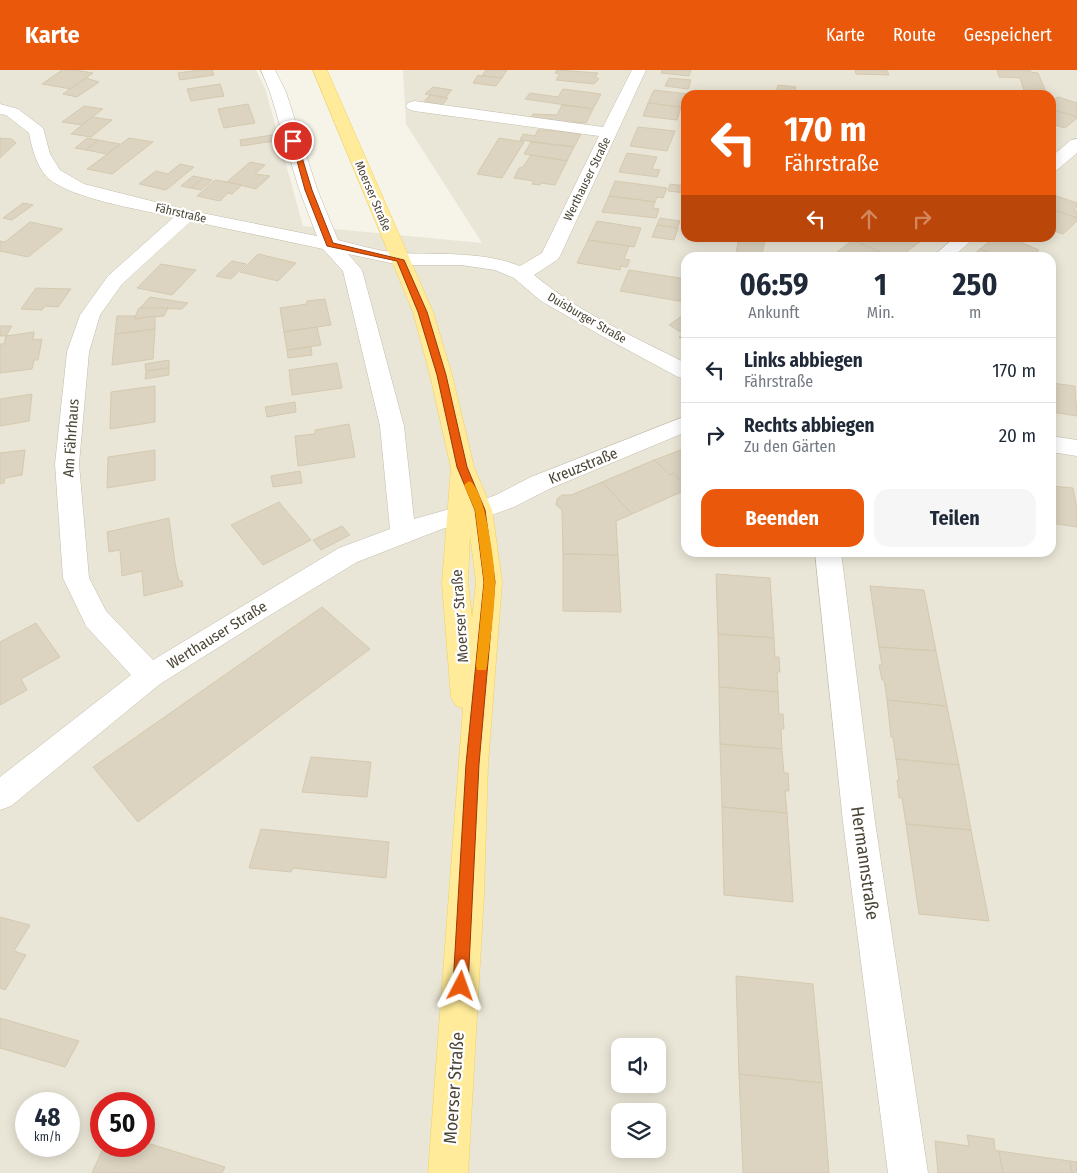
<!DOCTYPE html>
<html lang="de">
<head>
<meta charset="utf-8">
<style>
  body { margin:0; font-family:"Fira Sans Condensed",sans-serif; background:#f6f6f7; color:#1f2937; height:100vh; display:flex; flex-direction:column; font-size:19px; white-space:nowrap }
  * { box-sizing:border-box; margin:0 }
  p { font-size:16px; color:#747a83 }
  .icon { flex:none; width:28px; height:28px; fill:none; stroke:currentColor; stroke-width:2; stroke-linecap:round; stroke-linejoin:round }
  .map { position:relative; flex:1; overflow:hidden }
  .sheet { position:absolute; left:681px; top:182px; width:375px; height:305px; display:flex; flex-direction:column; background:#fff; border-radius:15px; box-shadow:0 2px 12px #0003 }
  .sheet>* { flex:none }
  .banner { position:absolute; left:681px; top:20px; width:375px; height:152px; border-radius:15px; box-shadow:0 2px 12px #0003; background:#ea580c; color:#fff; overflow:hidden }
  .buttons { position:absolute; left:611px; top:968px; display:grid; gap:10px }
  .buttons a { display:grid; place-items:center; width:55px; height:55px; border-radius:10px; background:#fff; box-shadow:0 2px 12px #0003; font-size:25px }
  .speed { position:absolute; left:15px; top:1022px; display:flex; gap:10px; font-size:25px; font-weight:700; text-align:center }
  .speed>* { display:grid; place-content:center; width:65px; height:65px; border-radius:50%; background:#fff; box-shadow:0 2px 12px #0003; line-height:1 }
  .speed small { font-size:12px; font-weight:400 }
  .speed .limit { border:8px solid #d22; background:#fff; color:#111 }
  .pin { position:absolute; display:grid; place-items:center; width:42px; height:42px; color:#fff; margin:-21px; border:2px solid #fff; border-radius:50%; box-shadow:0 1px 5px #0007 }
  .me { position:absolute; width:55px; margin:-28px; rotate:4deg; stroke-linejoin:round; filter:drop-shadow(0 0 4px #0008) }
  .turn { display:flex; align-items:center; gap:18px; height:105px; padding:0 20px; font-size:22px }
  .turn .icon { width:65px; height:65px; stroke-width:2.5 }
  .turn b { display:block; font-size:35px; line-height:42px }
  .lanes { display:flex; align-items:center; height:48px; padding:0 20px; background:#0003; justify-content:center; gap:25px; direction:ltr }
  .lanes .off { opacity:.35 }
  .eta { display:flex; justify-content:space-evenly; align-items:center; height:85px; text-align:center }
  .eta b { font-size:30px; font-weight:700; line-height:35px }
  .button { display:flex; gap:10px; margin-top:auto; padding:10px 20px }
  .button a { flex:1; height:58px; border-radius:15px; background:#ea580c; color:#fff; font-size:20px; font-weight:700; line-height:58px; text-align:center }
  .button a+a { background:#f6f6f7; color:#1f2937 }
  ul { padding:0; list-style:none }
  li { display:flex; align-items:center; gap:15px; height:65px; padding:0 20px; border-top:1px solid #e0e1e3 }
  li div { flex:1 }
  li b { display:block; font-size:19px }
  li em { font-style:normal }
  header { display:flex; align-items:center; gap:30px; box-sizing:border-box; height:70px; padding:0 25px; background:#ea580c; color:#fff }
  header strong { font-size:24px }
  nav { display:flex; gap:28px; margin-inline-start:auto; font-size:18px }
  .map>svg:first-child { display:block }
  .residential { fill:#eae6d7; fill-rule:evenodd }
  .building { fill:#dcd3c0; stroke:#d5c9af }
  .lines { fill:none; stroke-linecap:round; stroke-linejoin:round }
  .minor-casing { stroke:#c3bcaa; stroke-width:1 }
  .major-casing { stroke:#f0d15d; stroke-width:1 }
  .minor { fill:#fff; fill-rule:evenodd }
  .major { fill:#ffeb99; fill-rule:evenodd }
  .route { fill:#ea580c; stroke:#983908 }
  .slow { fill:#f59e0b }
  .labels { text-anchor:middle; stroke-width:4.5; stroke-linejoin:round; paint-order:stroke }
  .far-street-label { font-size:12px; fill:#4b4536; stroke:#fff }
  .street-label { font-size:15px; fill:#4b4536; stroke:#fff }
  .near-street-label { font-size:18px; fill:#4b4536; stroke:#fff }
</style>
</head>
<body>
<header>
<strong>Karte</strong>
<nav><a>Karte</a><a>Route</a><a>Gespeichert</a></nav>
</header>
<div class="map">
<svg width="1077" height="1103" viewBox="0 0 1077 1103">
  <rect width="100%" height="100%" fill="#f6f3e9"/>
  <path class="residential" d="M0,0H256L265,18L303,156L482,173L406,54L403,0H1077V1103H0ZM686,25H1051V168H686ZM686,188H1051V482H686ZM620,976H658V1014H620ZM26,1034H69V1076H26ZM101,1034H144V1076H101ZM620,1041H658V1079H620Z"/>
  <g class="building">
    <path d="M62,0H75L93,3L71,19L42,14Z"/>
    <path d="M199,0H212L214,5L180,10L178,3Z"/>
    <path d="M486,0H507L502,8L482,6Z"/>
    <path d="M557,0L598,3L595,7L599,9L594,14L556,10L560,4L555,3Z"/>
    <path d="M662,0H691L689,6L661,3Z"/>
    <path d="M855,0H887L889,5L856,4Z"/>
    <path d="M997,0H1030L1031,2L1038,3L1046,22L1024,20L1020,8L999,7Z"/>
    <path d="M478,5L482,6L502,8L496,16L473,13Z"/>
    <path d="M86,8L99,12L77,27L63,24Z"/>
    <path d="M669,8L691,10L688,19L665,16Z"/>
    <path d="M220,14L224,26L191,31L187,19Z"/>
    <path d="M778,15L796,17L794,25H776Z"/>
    <path d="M433,17L452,20L445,28L425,24Z"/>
    <path d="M563,19L601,24L593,39L525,29L530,23L558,27Z"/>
    <path d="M654,20L696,25H686V38L648,33Z"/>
    <path d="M430,25L448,28L441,36L423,33Z"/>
    <path d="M1058,27L1077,33V47L1051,39V32Z"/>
    <path d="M648,33L681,37L677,50L643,46Z"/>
    <path d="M248,34L255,53L224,58L218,39Z"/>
    <path d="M562,35L593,39L586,53L572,52L571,54L530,49L533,44L557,45Z"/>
    <path d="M84,36L103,39L82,55L62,52Z"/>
    <path d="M1051,39L1077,47V48L1065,58L1051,54Z"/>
    <path d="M92,47L112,50L91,67L71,64Z"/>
    <path d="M638,57L675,61L667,81L630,76Z"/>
    <path d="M538,60H549L581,64L574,77L520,70L523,64L535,66Z"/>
    <path d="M272,65L274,71L241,76L240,70Z"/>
    <path d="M0,68L12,69L16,73L0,88Z"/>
    <path d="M87,68L98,70L86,80L75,78Z"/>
    <path d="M129,68L153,72L112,104L87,99Z"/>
    <path d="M499,68L524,72L502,108L477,104Z"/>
    <path d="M98,70L120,74L107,84L86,80Z"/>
    <path d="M531,72L574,77L567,91L524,84Z"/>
    <path d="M627,83L657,87L652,99L660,100L657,107L619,102Z"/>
    <path d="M531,85L567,91L555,115L541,113L540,115L532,114L534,111L514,108L519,98L523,97Z"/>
    <path d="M250,92L265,95L255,104L270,106L256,119L227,112Z"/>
    <path d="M180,94L194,97L166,120L139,114L156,101L168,104Z"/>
    <path d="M193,106L203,108L191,118L181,116Z"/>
    <path d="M203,108L212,110L201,120L191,118Z"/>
    <path d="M215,110L227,112L242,115L232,124L228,123L220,131L197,126Z"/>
    <path d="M615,111L654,116L667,118L663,128L657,127L655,132L609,126Z"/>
    <path d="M670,114L686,116V123L668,121Z"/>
    <path d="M1051,124L1077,133V137L1074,140L1077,141V148L1051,139Z"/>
    <path d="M609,126L655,132L653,138L659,139L656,148L602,142Z"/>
    <path d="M23,133L33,135L12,150L3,148Z"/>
    <path d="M1051,139L1077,148V151L1063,164L1051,160Z"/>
    <path d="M660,148L680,151L677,158L657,155Z"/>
    <path d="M597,151L641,158L634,177L588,170Z"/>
    <path d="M30,152L63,159L28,187L0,181V171L5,172Z"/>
    <path d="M657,155L678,158L674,170L652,167Z"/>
    <path d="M739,168L765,171L761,188H735Z"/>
    <path d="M857,168H925L898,188H893L853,170Z"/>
    <path d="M994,168H1011L1039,180L1037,182L1043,185L1040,188H1001L980,179Z"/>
    <path d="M588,170L629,176L624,189L630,190L627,197L621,196L620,200L577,193Z"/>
    <path d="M853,170L893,188H829Z"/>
    <path d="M980,179L1001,188H969Z"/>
    <path d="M258,184L296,193L278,211L240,202Z"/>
    <path d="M232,191L246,194L231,209L216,206Z"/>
    <path d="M161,194L196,200L172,225L137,218Z"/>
    <path d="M629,200L686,209L685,232L620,221Z"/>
    <path d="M36,218L71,219L58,237L45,236L42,240L21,239Z"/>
    <path d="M150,227L188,233L182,239L140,238Z"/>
    <path d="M325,229L331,255L284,262L280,238L307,234V231Z"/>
    <path d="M139,238H168L164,246L134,249Z"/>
    <path d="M686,243V271L679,267L684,264L669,255Z"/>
    <path d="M117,246H135L134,249L155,246V259L115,264Z"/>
    <path d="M0,256H12L6,266H0Z"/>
    <path d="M317,257L321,275L287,280L284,262Z"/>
    <path d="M155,259L153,289L112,295L115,264Z"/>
    <path d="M34,262L33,270L42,269L38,290H34L32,299L0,303V274H4L6,266Z"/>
    <path d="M311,277L312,285L288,288L287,280Z"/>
    <path d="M169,290V298L146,301L145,294Z"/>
    <path d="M337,293L342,318L292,325L289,300Z"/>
    <path d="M169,298V305L145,309L146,301Z"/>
    <path d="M1051,313L1075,316L1077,346L1051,342Z"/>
    <path d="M155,316V352L110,359L111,322Z"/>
    <path d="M32,324L29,351L0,356V329Z"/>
    <path d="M295,332L296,342L267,347L265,337Z"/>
    <path d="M349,354L355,387L298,396L295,366L315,364V360Z"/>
    <path d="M686,378V416L674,403L670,405L654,390Z"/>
    <path d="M25,380L22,405L5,408L4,413L0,414V383Z"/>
    <path d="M155,380V410L107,418L108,387Z"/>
    <path d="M654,390L670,405L674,403L686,416V420L632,444L602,412Z"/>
    <path d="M300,401L302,413L273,417L271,406Z"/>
    <path d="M602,412L632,444L616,451L618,485L563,484L562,440L556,435L557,429L562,425H571Z"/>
    <path d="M1051,416L1073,418L1077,438V457L1051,453Z"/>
    <path d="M279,432L311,470L263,495L231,455Z"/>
    <path d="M169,448L175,493L179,511H182L183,516L144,526L142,501L122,506L120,480L109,482L107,462Z"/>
    <path d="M342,456L350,465L321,480L313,470Z"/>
    <path d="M563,484L618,485L621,542L563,541Z"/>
    <path d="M716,504L770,508L774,568L718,564Z"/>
    <path d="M870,516L924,520L936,581L879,577Z"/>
    <path d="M322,537L370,579L138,752L93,697Z"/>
    <path d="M36,553L60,587L21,609L27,620L0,635V572Z"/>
    <path d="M718,564L774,568L775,587H779L780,602H777L778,622L719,617Z"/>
    <path d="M879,577L936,581L947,636L887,630L884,610H882L879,595H882Z"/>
    <path d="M719,617L778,622L779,644H783L784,659H781L782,679L720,674Z"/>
    <path d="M887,630L947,636L959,695L896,689L893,667H891Z"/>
    <path d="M720,674L782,679L784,703H788L789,721H785L787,743L722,737Z"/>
    <path d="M311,687L371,692L367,727L302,722Z"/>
    <path d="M896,689L959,695L971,760L906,754L902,728H899L897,710H899Z"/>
    <path d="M722,737L787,743L793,832L724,825Z"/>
    <path d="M906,754L971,760L989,851L919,844Z"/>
    <path d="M261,759L389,772L386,808L293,798L291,802L249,798Z"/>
    <path d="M0,847L30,855L14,881L26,885L5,920L0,918Z"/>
    <path d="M736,906L813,914L822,1013L739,1004Z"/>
    <path d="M0,948L79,971L65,997L0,978Z"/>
    <path d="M739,1004L822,1013L829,1103H743Z"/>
    <path d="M967,1065L994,1069L995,1080L999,1081L1003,1103H938L935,1071L969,1076Z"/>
    <path d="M144,1072L225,1097L222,1103H92L104,1076H144Z"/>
    <path d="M999,1081L1070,1091L1072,1103H1003Z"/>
    <path d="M1070,1091L1077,1092V1103H1072Z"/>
  </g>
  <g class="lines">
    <defs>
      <g id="minor">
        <path d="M261,0H275L286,22L317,119L338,170C358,175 381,182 402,183C442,185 481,181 520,196L542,183L599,66L414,41L408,39L406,36L408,33L414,31L603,57L632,0H646L560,186L557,190L534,205C578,242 634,267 686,293V309L678,307L602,266L541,231L514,208L495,200L461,195H400L348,184L362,200L404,356L414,449L457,437L466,440L470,446L466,452L442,459L357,492L262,550L160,614L11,736L0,740V707L131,605L86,556L63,508L55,394L67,282L80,245L108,206L174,147C143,140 66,128 46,106C36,94 32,78 29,63L6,45L0,44V34L18,39L43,58L50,84L60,100L84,114L187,140L317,166L299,119L270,22ZM191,151L323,179L343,201L380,356L390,459L339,478L153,590L106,541L89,508L79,394L89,282L100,245L122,214Z"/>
        <path d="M1077,69V83L1057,100L1051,101V87L1071,70Z"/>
        <path d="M954,168H974L952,188H931Z"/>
        <path d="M686,346V362L549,419L514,437L480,449L471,446L468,440L471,434L496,425L531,407Z"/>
        <path d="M1051,366L1077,370V386L1051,382Z"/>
        <path d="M815,482H841L875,752L928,1103H888L843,752Z"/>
      </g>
      <path id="major" d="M313,0H327L433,242L452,305L474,397L492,440L502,512L488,694L484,823L468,1103H428L463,638L456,636L451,627L442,513L451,398L430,305L413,242ZM470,465L476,512L472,548L468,513Z"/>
    </defs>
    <use href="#minor" class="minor-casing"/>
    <use href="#major" class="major-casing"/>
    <use href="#minor" class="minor"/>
    <use href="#major" class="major"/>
  </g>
  <path class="route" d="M291,69L297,71L312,120L333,173L404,190L427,242L446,305L467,397L485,440L495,512L479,694L468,916L466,922L461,924L455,922L453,916L466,694L484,512L475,440L457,397L437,305L418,242L397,191L327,176L305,120Z"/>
  <path class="slow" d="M469,411C485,416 495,496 495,512C495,540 490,569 487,596L486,600H477L476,596L484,512L475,440L464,415Z"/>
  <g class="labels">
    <g class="far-street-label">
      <text transform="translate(587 109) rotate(-64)" y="4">Werthauser Straße</text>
      <text transform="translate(373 126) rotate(67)" y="4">Moerser Straße</text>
      <text transform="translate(181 143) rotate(13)" y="4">Fährstraße</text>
      <text transform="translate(587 248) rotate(30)" y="4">Duisburger Straße</text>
    </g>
    <g class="street-label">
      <text transform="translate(71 368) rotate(-86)" y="5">Am Fährhaus</text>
      <text transform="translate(583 396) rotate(-22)" y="5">Kreuzstraße</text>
      <text transform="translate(460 546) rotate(-94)" y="5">Moerser Straße</text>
      <text transform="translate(217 565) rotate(-32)" y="5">Werthauser Straße</text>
    </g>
    <g class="near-street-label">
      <text transform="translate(865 793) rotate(82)" y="6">Hermannstraße</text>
      <text transform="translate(454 1018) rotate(-86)" y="6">Moerser Straße</text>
    </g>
  </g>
</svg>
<div class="buttons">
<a><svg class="icon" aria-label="sound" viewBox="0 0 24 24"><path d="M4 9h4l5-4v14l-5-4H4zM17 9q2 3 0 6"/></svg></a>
<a><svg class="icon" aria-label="layers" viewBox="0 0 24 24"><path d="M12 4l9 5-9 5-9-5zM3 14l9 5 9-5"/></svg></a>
</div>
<div class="speed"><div>48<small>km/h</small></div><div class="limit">50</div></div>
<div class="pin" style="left:293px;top:71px;background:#d93025"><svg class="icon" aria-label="arrive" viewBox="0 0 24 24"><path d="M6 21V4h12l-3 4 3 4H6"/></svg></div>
<svg class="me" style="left:461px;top:916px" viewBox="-20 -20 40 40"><path d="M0-17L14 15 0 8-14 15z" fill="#ea580c" stroke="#fff" stroke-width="4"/></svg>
<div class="banner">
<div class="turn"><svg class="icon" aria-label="left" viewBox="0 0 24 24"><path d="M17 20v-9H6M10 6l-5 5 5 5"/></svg><div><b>170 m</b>Fährstraße</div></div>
<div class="lanes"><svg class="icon" aria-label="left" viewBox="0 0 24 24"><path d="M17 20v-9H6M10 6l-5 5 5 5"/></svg><svg class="icon off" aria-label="ahead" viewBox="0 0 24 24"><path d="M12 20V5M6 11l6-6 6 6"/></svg><svg class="icon off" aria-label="right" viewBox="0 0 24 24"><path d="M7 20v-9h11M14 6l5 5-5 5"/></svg></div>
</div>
<section class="sheet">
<div class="eta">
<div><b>06:59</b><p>Ankunft</p></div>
<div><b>1</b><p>Min.</p></div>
<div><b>250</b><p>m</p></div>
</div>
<ul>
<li><svg class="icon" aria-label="left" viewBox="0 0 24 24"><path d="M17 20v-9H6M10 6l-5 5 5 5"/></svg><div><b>Links abbiegen</b><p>Fährstraße</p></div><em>170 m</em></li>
<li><svg class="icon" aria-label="right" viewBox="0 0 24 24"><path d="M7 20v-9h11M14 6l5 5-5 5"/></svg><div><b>Rechts abbiegen</b><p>Zu den Gärten</p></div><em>20 m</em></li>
</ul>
<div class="button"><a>Beenden</a><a>Teilen</a></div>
</section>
</div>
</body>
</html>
